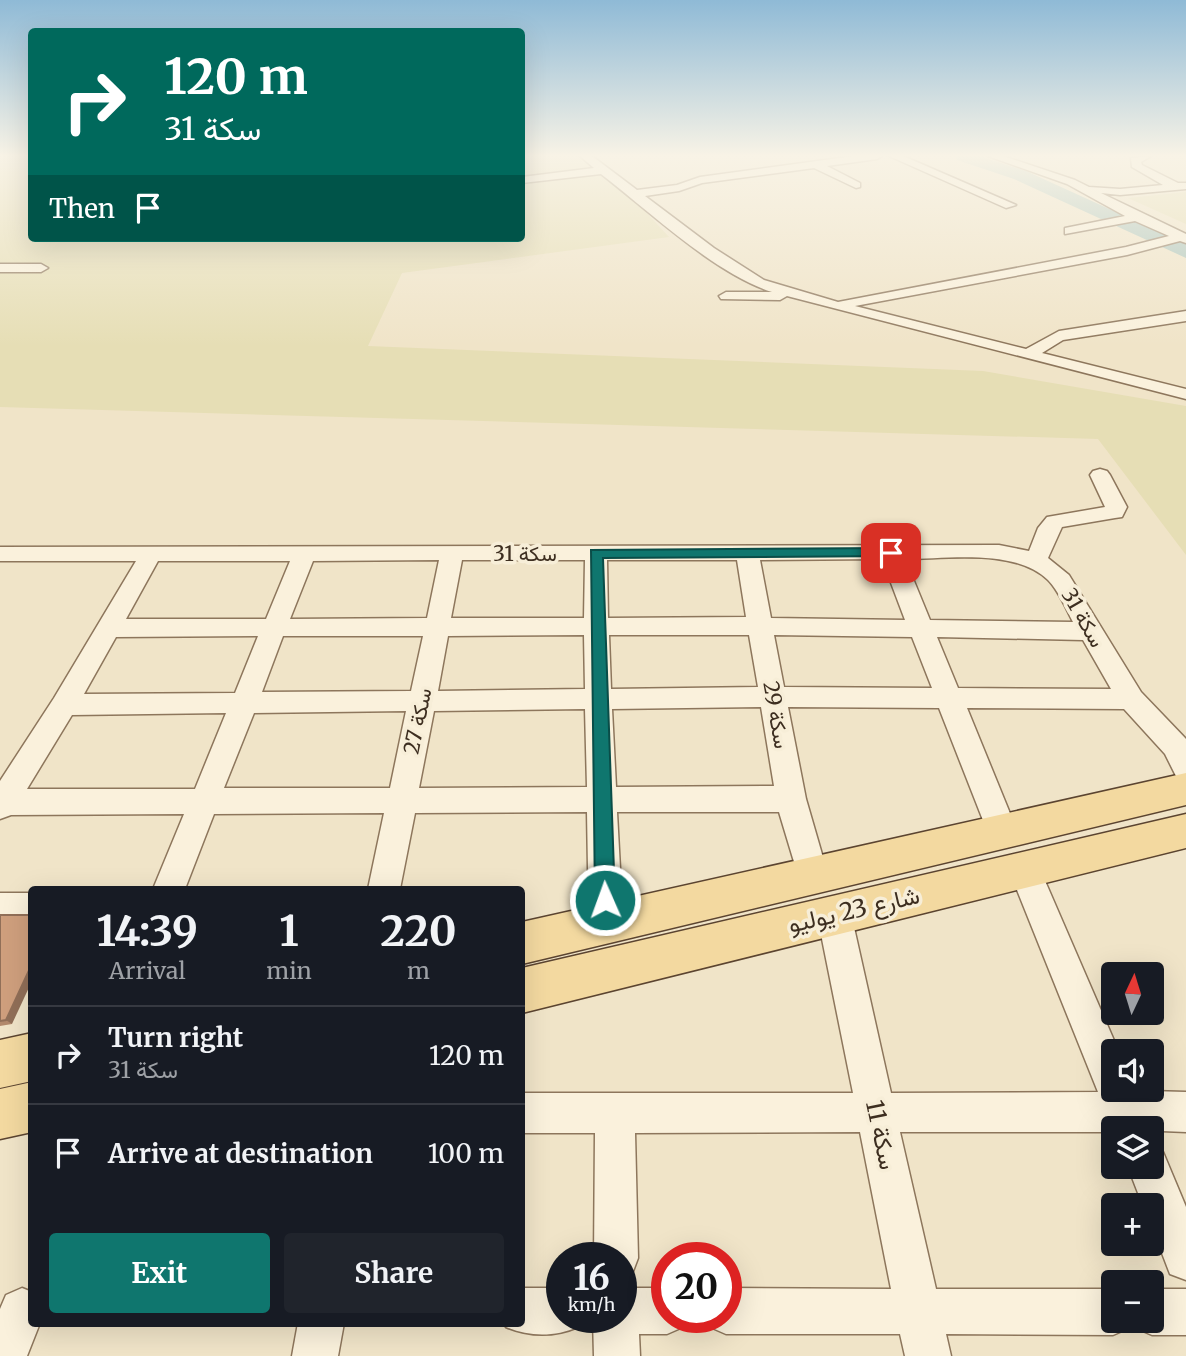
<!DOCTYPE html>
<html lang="en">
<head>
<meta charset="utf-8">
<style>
  body { margin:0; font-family:Merriweather,Vazirmatn,serif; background:#20242c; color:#f1f3f6; height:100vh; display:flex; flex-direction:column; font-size:26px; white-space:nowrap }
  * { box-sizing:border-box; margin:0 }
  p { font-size:23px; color:#9ea1a6 }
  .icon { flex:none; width:38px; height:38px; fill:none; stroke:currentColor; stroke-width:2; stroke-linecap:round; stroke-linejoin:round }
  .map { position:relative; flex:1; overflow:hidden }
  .sheet { position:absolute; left:28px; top:886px; width:497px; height:441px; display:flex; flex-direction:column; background:#171b24; border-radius:7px; box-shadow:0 7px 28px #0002 }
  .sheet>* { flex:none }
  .top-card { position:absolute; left:28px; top:28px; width:497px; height:214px; border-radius:7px; box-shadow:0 7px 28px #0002; background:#00695c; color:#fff; overflow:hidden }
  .needle { width:46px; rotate:4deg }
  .controls { position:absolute; left:1101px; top:962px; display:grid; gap:14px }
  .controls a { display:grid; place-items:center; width:63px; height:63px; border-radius:7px; background:#171b24; box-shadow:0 7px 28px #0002; font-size:35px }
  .speed { position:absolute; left:546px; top:1242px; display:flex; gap:14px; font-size:35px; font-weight:700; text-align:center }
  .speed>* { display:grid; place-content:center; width:91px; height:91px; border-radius:50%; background:#171b24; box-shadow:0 7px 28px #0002; line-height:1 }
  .speed small { font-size:18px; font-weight:400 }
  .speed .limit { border:10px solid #d22; background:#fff; color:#111 }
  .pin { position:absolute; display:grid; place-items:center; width:60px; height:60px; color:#fff; margin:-30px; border-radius:14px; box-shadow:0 4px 10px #0006 }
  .me { position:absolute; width:77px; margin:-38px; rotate:358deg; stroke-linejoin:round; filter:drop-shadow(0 0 5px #0008) }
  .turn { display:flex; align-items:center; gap:24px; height:147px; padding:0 21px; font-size:32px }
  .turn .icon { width:91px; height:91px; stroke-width:2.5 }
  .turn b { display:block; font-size:49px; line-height:60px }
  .then { display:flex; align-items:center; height:66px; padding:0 21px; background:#0003; gap:14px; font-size:26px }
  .eta { display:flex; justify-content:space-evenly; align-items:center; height:119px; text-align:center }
  .eta b { font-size:42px; font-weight:700; line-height:49px }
  .button { display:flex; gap:14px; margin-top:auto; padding:14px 21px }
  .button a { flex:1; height:80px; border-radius:7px; background:#0f766e; color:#fff; font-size:28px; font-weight:700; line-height:80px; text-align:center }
  .button a+a { background:#20242c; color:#f1f3f6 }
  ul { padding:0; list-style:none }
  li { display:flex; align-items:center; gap:21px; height:98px; padding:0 21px; border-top:2px solid #363941 }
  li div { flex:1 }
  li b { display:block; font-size:26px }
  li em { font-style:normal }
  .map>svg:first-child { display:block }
  .farmland { fill:#e6deb5 }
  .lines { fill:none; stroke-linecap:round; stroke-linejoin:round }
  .river { fill:#a9c4bc; fill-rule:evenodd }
  .minor-casing { stroke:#8d765c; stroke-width:3 }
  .major-casing { stroke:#5b4430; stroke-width:3 }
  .minor { fill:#faf1dc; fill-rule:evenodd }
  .major { fill:#f3d9a0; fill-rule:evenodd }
  .wall { fill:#b2896c }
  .shaded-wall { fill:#916f58 }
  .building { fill:#cf9f7d; stroke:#916f58; stroke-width:2 }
  .route { fill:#0f766e; stroke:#0a4d48; stroke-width:2 }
  .labels { text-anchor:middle; stroke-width:7; stroke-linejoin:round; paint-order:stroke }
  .street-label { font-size:21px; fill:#3d2e20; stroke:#f7eed8 }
  .near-street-label { font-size:24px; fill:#3d2e20; stroke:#f7eed8 }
</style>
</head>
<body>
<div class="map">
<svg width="1186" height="1356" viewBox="0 0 1186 1356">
  <rect width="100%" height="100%" fill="#f0e4c8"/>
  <g class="farmland">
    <path d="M0,156H31L32,238H522V156H594L669,237L402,273L368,346L983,371L1186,406V555L1098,439L0,407Z"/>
    <path d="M1186,192V224L1128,198Z"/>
  </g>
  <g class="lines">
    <path class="river" d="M955,156H979L1026,171L1186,244V258L1014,179L957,160Z"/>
    <defs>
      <g id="minor">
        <path d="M580,156H592L637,190L677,185L700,177L854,156H882L877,159L827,166L860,183V187L856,188L814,168L702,183L679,191L645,196L714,248L764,280L838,302L1126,247L1169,236L1135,221L1065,234V228L1125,216L1067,184L988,156H1003L1075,180L1089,187L1120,189L1163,185L1132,167L1131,158L1151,156L1141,162L1142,165L1178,183H1186V189L1120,195L1101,193L1186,234V243L1180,241L1127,255L855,306L1026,349L1059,331L1186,311V321L1063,340L1042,353L1186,389V399L787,296L780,300L721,299L719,296L726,292H772C715,274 649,211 601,174L522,183V177L594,168Z"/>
        <path d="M889,156H903L1016,205L1006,208Z"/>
        <path d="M0,264H41L48,268L41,272H0Z"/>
        <path d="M1100,469L1107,471L1110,475L1127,507L1122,517L1115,518L1062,527L1048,558L1069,575L1141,692L1186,739V780L1176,776L1165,754L1124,709L967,708L1018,833L1014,843L1003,847L992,843L988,833L939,708L788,707L806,799L828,875L823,885L812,890L801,885L779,812H617L623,925L618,936L606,941L594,936L589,925L587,812L415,813L400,889H368L384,813L214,814L185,889H153L184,814L11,815L0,819V781L54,698L136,561H0V547L999,545L1029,551L1038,528L1047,517L1105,507L1090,475L1093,471ZM882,559L905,620L771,618L760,560ZM905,559C947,559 1015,548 1048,580C1059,591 1066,609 1073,622L930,620ZM439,560L427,618L290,619L313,561ZM462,560H585L584,618H451ZM607,560H737L746,617L608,618ZM158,561H290L266,619H126ZM584,635L585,689L438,691L448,636ZM609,635H749L758,687L611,689ZM774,635L912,637L932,688L784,687ZM258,636L235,693L84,694L116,637ZM283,636H423L411,691L262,692ZM937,637L1083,640L1111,689L958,688ZM761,707L774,786L616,787L612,709ZM585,709L587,787L419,788L434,711ZM406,711L390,788H224L254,713ZM226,713L195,789H27L72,715Z"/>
        <path d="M1025,855L1036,860L1119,1052H1113V1090L1186,1092V1132L1113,1129V1132H900L936,1289H1113V1321H1132L1129,1328L1113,1335L946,1334L951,1356H905L900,1334H726L710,1327L706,1318H726V1288L891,1289L860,1132L635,1133L638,1258L632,1274L621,1278V1258H594L595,1133H522V1093H853L817,914L822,903L834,898L846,903L851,914L891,1093L1098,1092L1009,870L1014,860Z"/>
        <rect x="0" y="893" width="32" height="32"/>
        <path d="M1152,1148L1163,1152L1186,1207V1280L1170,1274L1152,1227V1206H1143L1128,1167H1152Z"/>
        <path d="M22,1288L32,1292V1323H40L27,1356H0V1309L6,1295Z"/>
        <path d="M522,1288H562V1318H582L578,1327C555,1337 529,1337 506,1327L504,1323H522Z"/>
        <path d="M621,1288H667V1318H687L683,1327L667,1334H639L640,1356H594L593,1318H621Z"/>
        <path d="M1152,1289H1186V1335H1152L1136,1328L1133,1321H1152Z"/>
        <path d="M298,1323H344L338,1356H292Z"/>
      </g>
      <g id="major">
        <path d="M1186,773V805L522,964V922Z"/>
        <path d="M1186,814V848L522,1013V968Z"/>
        <path d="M32,1033V1081L0,1088V1040Z"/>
        <path d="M32,1082V1132L0,1139V1089Z"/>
      </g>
    </defs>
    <use href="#minor" class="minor-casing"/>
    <use href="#major" class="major-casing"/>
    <use href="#minor" class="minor"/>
    <use href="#major" class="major"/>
  </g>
  <path class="wall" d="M0,915L12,1024L0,1026Z"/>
  <path class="shaded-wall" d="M32,964V981L12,1024L6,1020Z"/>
  <path class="building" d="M0,915H32V964L6,1020L0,1021Z"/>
  <linearGradient id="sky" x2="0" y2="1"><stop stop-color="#8fbad6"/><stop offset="0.45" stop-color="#f8f3e6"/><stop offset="1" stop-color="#f8f3e6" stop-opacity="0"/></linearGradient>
  <rect width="1186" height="346" fill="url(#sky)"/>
  <path class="route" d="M891,548L898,553L896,556L603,558L615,900L612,906L605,909L598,906L595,900L591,550Z"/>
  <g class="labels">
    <g class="street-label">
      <text x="525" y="561">سكة 31</text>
      <text transform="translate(1083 618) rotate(60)" y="7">سكة 31</text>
      <text transform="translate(776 715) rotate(80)" y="7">سكة 29</text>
      <text transform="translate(418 721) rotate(-78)" y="7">سكة 27</text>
    </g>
    <g class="near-street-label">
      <text transform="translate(854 910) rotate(-13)" y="8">شارع 23 يوليو</text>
      <text transform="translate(881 1135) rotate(78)" y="8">سكة 11</text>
    </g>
  </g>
</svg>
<div class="controls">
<a><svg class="needle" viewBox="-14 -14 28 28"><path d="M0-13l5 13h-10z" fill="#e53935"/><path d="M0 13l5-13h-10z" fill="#9ea1a6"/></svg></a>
<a><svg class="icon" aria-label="sound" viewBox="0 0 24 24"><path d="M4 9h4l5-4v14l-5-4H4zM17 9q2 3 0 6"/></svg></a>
<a><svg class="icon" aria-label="layers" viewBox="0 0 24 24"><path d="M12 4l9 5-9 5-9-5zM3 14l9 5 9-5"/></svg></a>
<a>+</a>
<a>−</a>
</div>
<div class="speed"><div>16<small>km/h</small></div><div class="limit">20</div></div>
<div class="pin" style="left:891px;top:553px;background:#d93025"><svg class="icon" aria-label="arrive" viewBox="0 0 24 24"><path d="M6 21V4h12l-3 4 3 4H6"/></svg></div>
<svg class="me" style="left:605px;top:900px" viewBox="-20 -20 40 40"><circle r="17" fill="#0f766e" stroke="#fff" stroke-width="3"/><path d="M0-11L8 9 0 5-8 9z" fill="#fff"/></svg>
<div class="top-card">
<div class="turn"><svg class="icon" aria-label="right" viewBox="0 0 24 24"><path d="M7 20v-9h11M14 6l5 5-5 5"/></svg><div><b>120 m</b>سكة 31</div></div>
<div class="then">Then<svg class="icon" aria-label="arrive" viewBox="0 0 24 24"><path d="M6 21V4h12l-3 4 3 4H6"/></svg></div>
</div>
<section class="sheet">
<div class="eta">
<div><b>14:39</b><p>Arrival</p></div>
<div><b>1</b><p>min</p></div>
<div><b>220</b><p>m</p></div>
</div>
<ul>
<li><svg class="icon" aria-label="right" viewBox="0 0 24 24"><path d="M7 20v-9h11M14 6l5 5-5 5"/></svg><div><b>Turn right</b><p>سكة 31</p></div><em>120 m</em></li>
<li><svg class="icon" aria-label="arrive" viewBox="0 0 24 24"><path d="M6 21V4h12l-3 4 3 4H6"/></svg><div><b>Arrive at destination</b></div><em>100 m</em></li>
</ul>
<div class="button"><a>Exit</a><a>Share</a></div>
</section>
</div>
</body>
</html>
